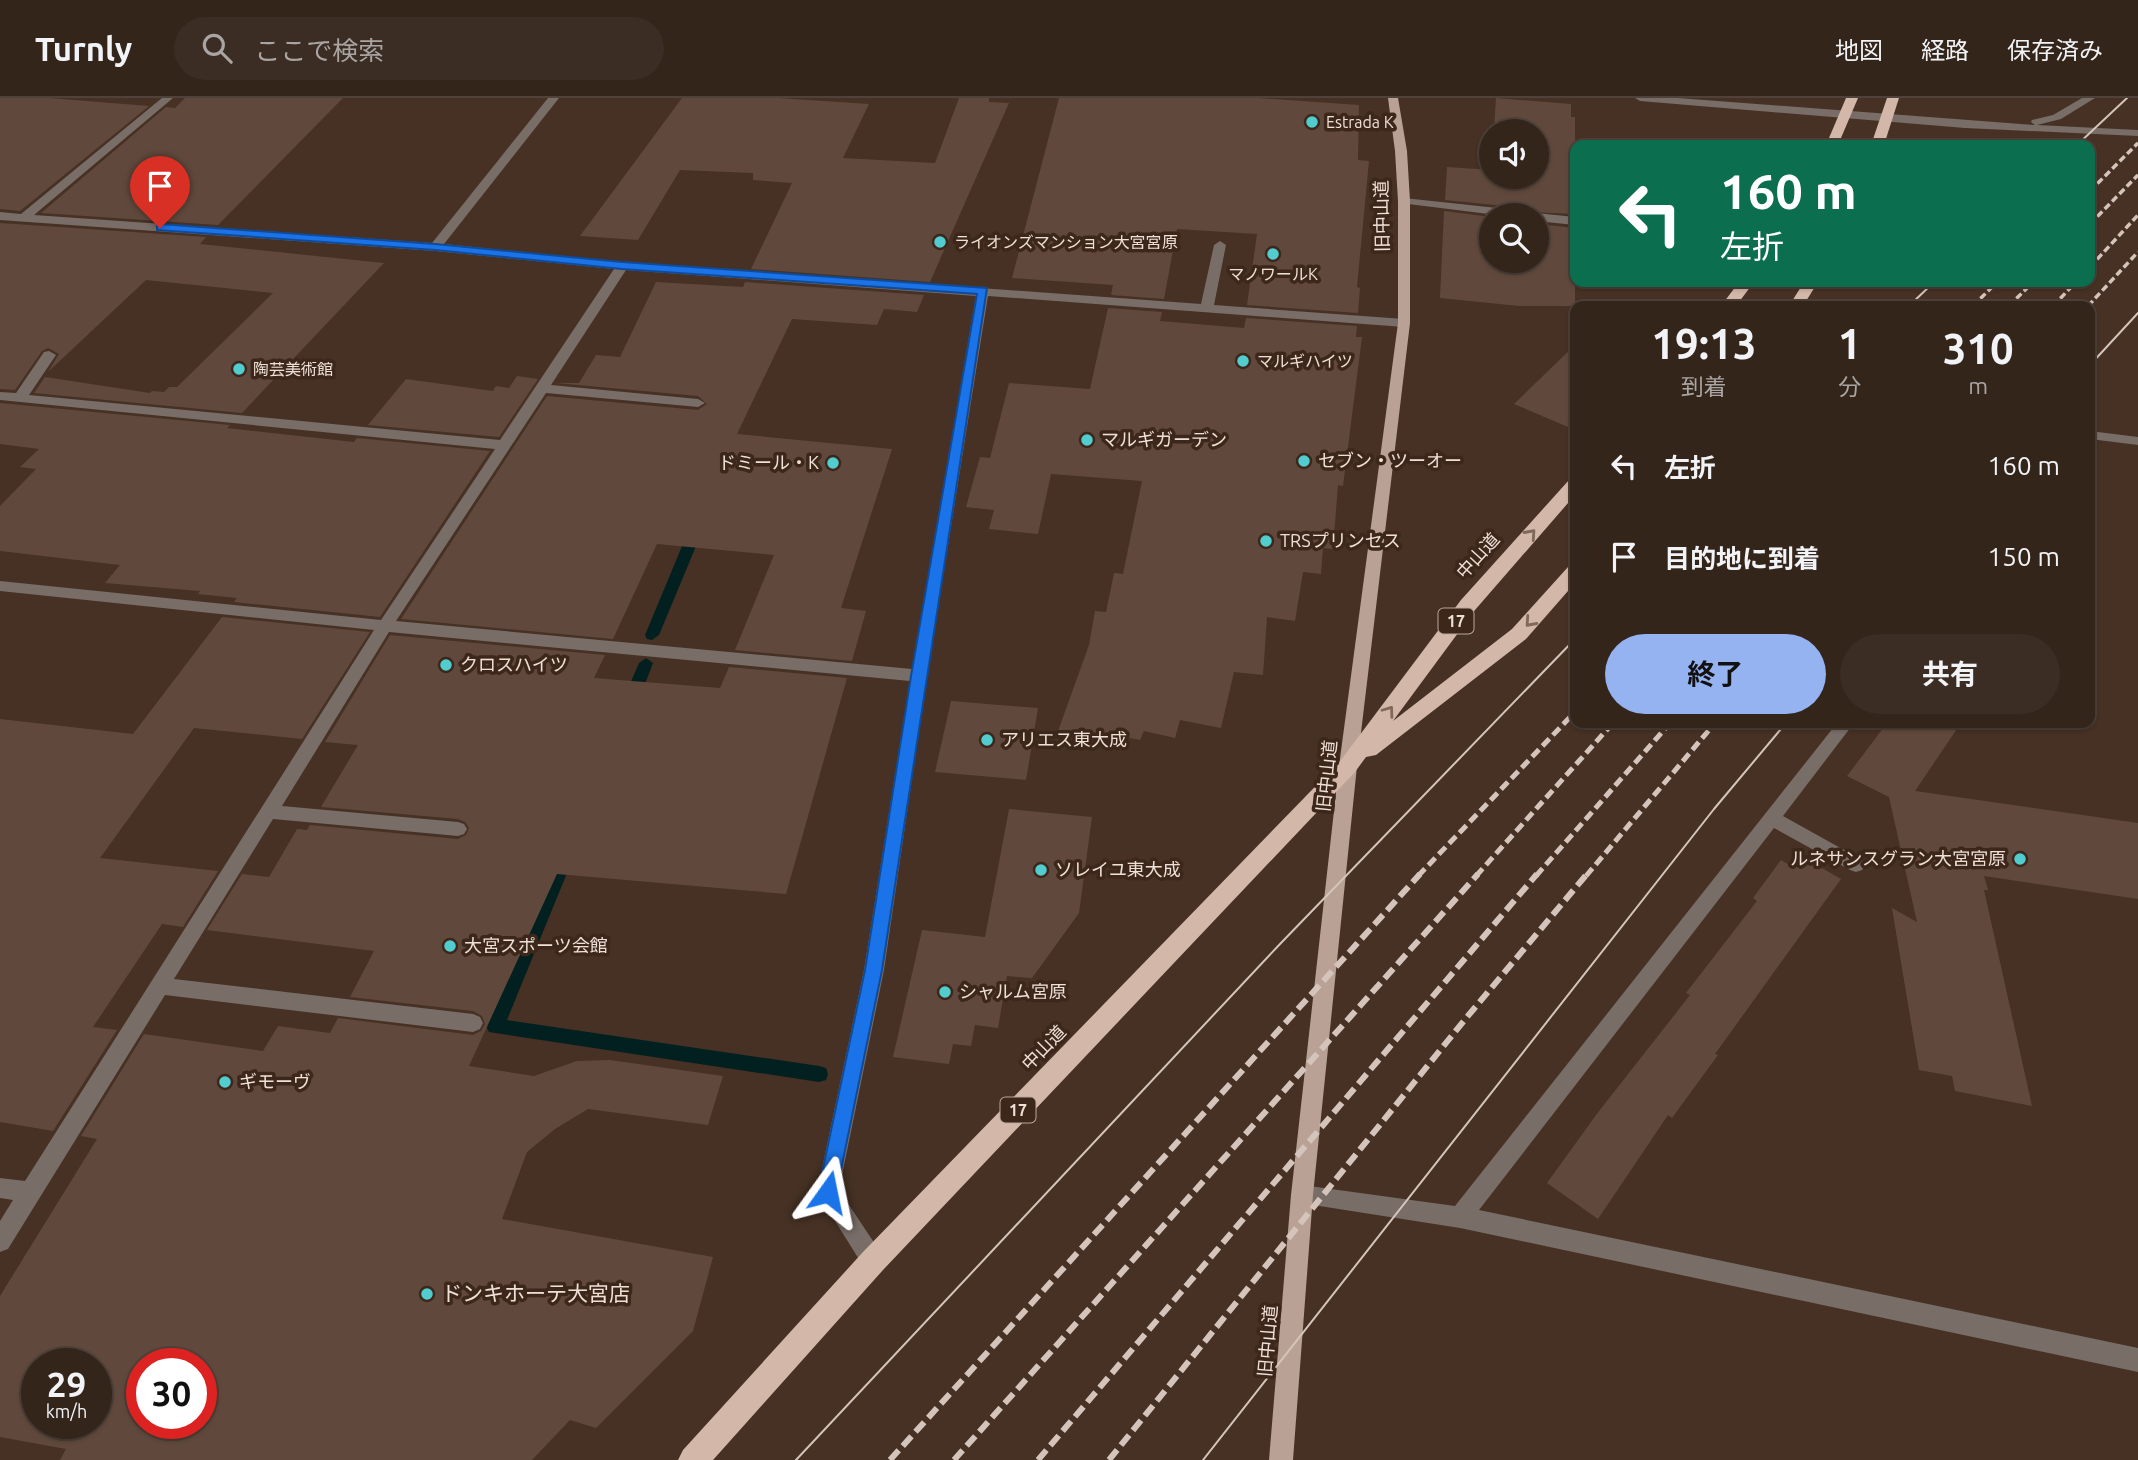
<!DOCTYPE html>
<html lang="ja">
<head>
<meta charset="utf-8">
<style>
  body { margin:0; font-family:Ubuntu,"Noto Sans JP",sans-serif; background:#3c2d24; color:#f1f3f6; height:100vh; display:flex; flex-direction:column; font-size:26px; white-space:nowrap }
  * { box-sizing:border-box; margin:0 }
  p { font-size:23px; color:#a9a5a3 }
  .icon { flex:none; width:38px; height:38px; fill:none; stroke:currentColor; stroke-width:2; stroke-linecap:round; stroke-linejoin:round }
  .map { position:relative; flex:1; overflow:hidden }
  .drawer { position:absolute; left:1570px; top:203px; width:525px; height:427px; display:flex; flex-direction:column; background:#34251b; border-radius:14px; box-shadow:0 2px 5px #0004,0 0 0 2px #4e423a }
  .drawer>* { flex:none }
  .guide { position:absolute; left:1570px; top:42px; width:525px; height:147px; border-radius:14px; box-shadow:0 2px 5px #0004,0 0 0 2px #4e423a; background:#0b6e4f; color:#fff; overflow:hidden }
  .tools { position:absolute; left:1479px; top:21px; display:grid; gap:14px }
  .tools a { display:grid; place-items:center; width:70px; height:70px; border-radius:50%; background:#34251b; box-shadow:0 2px 5px #0004,0 0 0 2px #4e423a; font-size:35px }
  .speed { position:absolute; left:21px; top:1250px; display:flex; gap:14px; font-size:35px; font-weight:700; text-align:center }
  .speed>* { display:grid; place-content:center; width:91px; height:91px; border-radius:50%; background:#34251b; box-shadow:0 2px 5px #0004,0 0 0 2px #4e423a; line-height:1 }
  .speed small { font-size:18px; font-weight:400 }
  .speed .limit { border:10px solid #d22; background:#fff; color:#111 }
  .pin { position:absolute; display:grid; place-items:center; width:60px; height:60px; color:#fff; margin:-72px -30px; border-radius:50% 50% 50% 0; rotate:-45deg; box-shadow:0 0 7px #0007 }
  .pin .icon { rotate:45deg }
  .me { position:absolute; width:77px; margin:-38px; rotate:12deg; stroke-linejoin:round; filter:drop-shadow(0 0 5px #0008) }
  .turn { display:flex; align-items:center; gap:24px; height:147px; padding:0 35px; font-size:32px }
  .turn .icon { width:91px; height:91px; stroke-width:2.5 }
  .turn b { display:block; font-size:49px; line-height:60px }
  .eta { display:flex; justify-content:space-evenly; align-items:center; height:119px; text-align:center }
  .eta b { font-size:42px; font-weight:700; line-height:49px }
  .cta { display:flex; gap:14px; margin-top:auto; padding:14px 35px }
  .cta a { flex:1; height:80px; border-radius:42px; background:#95b2f1; color:#111; font-size:28px; font-weight:700; line-height:80px; text-align:center }
  .cta a+a { background:#3c2d24; color:#f1f3f6 }
  ul { padding:0; list-style:none }
  li { display:flex; align-items:center; gap:21px; height:91px; padding:0 35px }
  li div { flex:1 }
  li b { display:block; font-size:26px }
  li em { font-style:normal }
  header { display:flex; align-items:center; gap:42px; box-sizing:border-box; height:98px; padding:0 35px; background:#34251b; border-bottom:2px solid #4e423a }
  header strong { font-size:33px }
  nav { display:flex; gap:38px; margin-inline-start:auto; font-size:24px }
  .search { width:490px; height:63px; background:#3c2d24; display:flex; align-items:center; gap:18px; box-sizing:border-box; padding:0 24px; border-radius:38px; color:#a9a5a3; font-size:26px }
  .map>svg:first-child { display:block }
  .lines { fill:none; stroke-linecap:round; stroke-linejoin:round }
  .stream { fill:#032020; fill-rule:evenodd }
  .building { fill:#60493c; fill-rule:evenodd }
  .minor { fill:#786d67; fill-rule:evenodd }
  .major { fill:#b9a295; fill-rule:evenodd }
  .highway { fill:#d3b7a8; fill-rule:evenodd }
  .tram { stroke:#d4c4bc; stroke-width:2 }
  .rail-far2 { stroke:#d4c4bc; stroke-width:3.5; stroke-dasharray:7 3.5; stroke-linecap:butt }
  .rail-far1 { stroke:#d4c4bc; stroke-width:5; stroke-dasharray:10 5; stroke-linecap:butt }
  .rail { stroke:#d4c4bc; stroke-width:6; stroke-dasharray:13 6; stroke-linecap:butt }
  .oneway { stroke:#80685a }
  .route { fill:#1a73e8; stroke:#114b97; stroke-width:2 }
  .poi-dot { fill:#52cdcf; stroke:#3c271a; stroke-width:2.5 }
  .labels { text-anchor:middle; stroke-width:7; stroke-linejoin:round; paint-order:stroke }
  .far-poi-label { font-size:16px; fill:#eedfd7; stroke:#3c271a; text-anchor:start }
  .shield { fill:#3c271a; stroke:#b9a89e; stroke-width:2 }
  .shield-label { font-size:16px; font-weight:bold; fill:#eedfd7 }
  .street-label { font-size:18px; fill:#eedfd7; stroke:#3c271a }
  .poi-label { font-size:18px; fill:#eedfd7; stroke:#3c271a; text-anchor:start }
  .near-poi-label { font-size:21px; fill:#eedfd7; stroke:#3c271a; text-anchor:start }
</style>
</head>
<body>
<header>
<strong>Turnly</strong>
<div class="search"><svg class="icon" aria-label="search" viewBox="0 0 24 24"><circle cx="10" cy="10" r="6"/><path d="M15 15l6 6"/></svg>ここで検索</div>
<nav><a>地図</a><a>経路</a><a>保存済み</a></nav>
</header>
<div class="map">
<svg width="2138" height="1362" viewBox="0 0 2138 1362">
  <rect width="100%" height="100%" fill="#463124"/>
  <g class="lines">
    <g class="stream">
      <path d="M697,425L704,429L659,537L652,542L647,541L645,537L690,429Z"/>
      <path d="M646,560L653,565L639,602L631,607L626,606L623,602L639,565Z"/>
      <path d="M566,751L572,753L574,758L507,922L819,968L826,970L828,976L826,982L819,984L489,934L486,928L558,758L560,753Z"/>
    </g>
  </g>
  <g class="building">
    <path d="M0,0H49L149,8L20,113L0,111Z"/>
    <path d="M185,0H343L218,127L41,115L166,9L175,10Z"/>
    <path d="M682,0H778L869,6L843,60L935,65L959,0H989V4L1009,5L930,184L751,171L792,85L753,82V75L680,72L638,142L580,138Z"/>
    <path d="M1059,0H1258L1359,7L1358,62L1369,63L1357,189L1360,190L1358,215L1247,207L1257,136L1177,131L1164,201L1111,197L1113,187L1012,180Z"/>
    <path d="M1496,0L1571,6V19H1575V116L1531,114L1525,110L1445,102L1447,69L1491,72V79H1536V33H1494Z"/>
    <path d="M1444,113L1491,119V163H1536V126L1575,130V208H1519L1440,200Z"/>
    <path d="M0,125L206,139L200,146L384,165L242,315L34,295L45,279L150,295L152,293L164,294L169,289H177L273,195L146,182L48,274L59,256L48,250L42,253L15,292L0,291Z"/>
    <path d="M656,184L743,189L745,184L924,197L917,214L884,211L877,227L792,221L737,336L892,351L841,510L866,513L852,563L735,552L774,457L657,446L613,541L401,521L547,298L698,312L707,306L698,298L556,285H579L596,257L620,259Z"/>
    <path d="M1108,210L1162,214L1160,223L1244,230L1246,220L1357,228L1356,239H1362L1343,388L1338,387L1333,451L1323,450L1321,476L1303,474L1295,523L1267,519L1263,577L1234,574L1221,630L1180,622L1175,640L1144,633L1140,642L1115,637L1113,643L1058,633L1089,547L1095,513L1106,514L1114,475L1123,476L1142,383L1051,376L1038,436L989,431L994,412L966,409L980,359L990,360L1009,285L1090,291Z"/>
    <path d="M1575,247V332L1514,306Z"/>
    <path d="M517,278L538,281L499,339L368,327L406,281L493,293L496,288L509,290Z"/>
    <path d="M0,305L230,327L227,330L354,344L357,340L490,353L380,519L234,504L237,500L198,496L200,493L105,485L120,467L0,453V408L36,371L20,369L39,351L0,346Z"/>
    <path d="M222,519L370,534L302,641L194,630L100,760L218,773L183,829L162,826L93,929L117,932L53,1033L0,1024V621L133,636Z"/>
    <path d="M390,537L605,557L594,580L720,590L729,569L847,580L786,796L557,776L469,968L534,978L577,963L610,962L723,978L708,1027L588,1011L555,1031L527,1054L502,1121L713,1159L693,1233L596,1330L570,1322L532,1362H60L66,1351L0,1339V1198L97,1041L81,1038L144,936L263,953L278,928L330,935L338,920L473,937L481,933L485,926L482,918L473,913L350,899L374,853L207,832L242,776L269,779L297,731L307,732L310,727L458,741L466,737L469,730L465,724L458,721L321,709L358,647L325,644ZM37,1265H96V1325H37ZM142,1265H201V1325H142Z"/>
    <path d="M951,603L1038,610L1026,682L935,674Z"/>
    <path d="M1887,625H1961L1915,693L2138,725V801L1984,778L1988,792H1984L2032,1008L1955,993L1952,978L1919,972L1892,810L1917,824L1889,699L1847,678Z"/>
    <path d="M1009,711L1092,719L1079,815L1032,880L1007,878L998,930L975,927L971,948L953,946L949,966L893,959L922,832L985,839Z"/>
    <path d="M1803,759L1841,781L1715,956L1718,957L1672,1020L1668,1017L1598,1121L1547,1085L1596,1017L1690,897L1686,895L1757,803L1753,800L1781,762L1795,770Z"/>
  </g>
  <g class="lines">
    <g class="minor">
      <path d="M162,0H173L34,117L432,145L548,0H559L444,146L622,164L1201,206L1214,147L1220,143L1226,147L1214,207L1404,221L1410,225L1404,229L988,198L927,578L884,872L839,1092L881,1155L884,1163L881,1171L873,1174L865,1171L817,1094L864,872L910,583L389,534L282,708L458,724L464,726L467,731L464,736L458,738L273,721L174,881L473,916L480,919L483,925L480,931L473,934L165,897L8,1151L0,1154V1123L13,1102L0,1100V1080L25,1083L374,532L0,493V483L381,522L495,351L0,302V294L16,295L44,254L49,253L56,257L29,297L500,342L614,171L435,153L0,122V114L21,116ZM626,172L976,198L912,571L396,523L546,295L698,309L705,305L698,301L551,287Z"/>
      <path d="M1635,0H1678L2035,27L2031,24L2032,22L2053,17L2082,0H2095L2061,21L2037,27L2138,32V38L1965,30L1640,3Z"/>
      <path d="M1404,100L1525,113L1531,117H1497L1400,105V101Z"/>
      <path d="M1536,115L1575,119V127L1536,123V117H1531Z"/>
      <path d="M2090,333L2138,339V347L2090,341Z"/>
      <path d="M1837,625H1854L1783,718L1862,762L1865,767L1862,772L1856,774L1850,772L1774,730L1479,1112L2138,1250V1274L1460,1130L1294,1104L1291,1097L1294,1090L1302,1087L1455,1108Z"/>
    </g>
    <path class="major" d="M1388,0H1398L1407,53L1410,103V225L1357,668L1313,1097L1293,1362H1269L1291,1097L1339,668L1398,225V103L1395,53Z"/>
    <g class="highway">
      <path d="M1846,0H1858L1838,47H1826Z"/>
      <path d="M1887,0H1899L1884,47H1871Z"/>
      <path d="M1739,184H1754L1736,208H1721Z"/>
      <path d="M1804,184H1818L1803,208H1789Z"/>
      <path d="M1575,380V397L1475,512L1393,623L1512,531L1568,469L1575,467V485L1526,541L1376,657L1366,659L1355,674L883,1172L713,1362H678L683,1352L863,1154L1341,662L1461,502L1569,382Z"/>
    </g>
    <g class="tram">
      <path d="M2077,47L2127,0"/>
      <path d="M1909,208L1934,184"/>
      <path d="M2090,267L2138,215"/>
      <path d="M796,1362L1280,846L1575,541"/>
      <path d="M1203,1362L1714,711L1786,625"/>
    </g>
    <g class="rail-far2">
      <path d="M2090,93L2138,45"/>
      <path d="M2090,126L2138,77"/>
      <path d="M2090,169L2138,117"/>
      <path d="M1973,208L1997,184"/>
      <path d="M2009,208L2033,184"/>
      <path d="M2053,208L2076,184"/>
      <path d="M2088,208L2138,154"/>
    </g>
    <g class="rail-far1">
      <path d="M1418,778L1575,614"/>
      <path d="M1476,778L1613,625"/>
      <path d="M1536,778L1670,625"/>
      <path d="M1586,778L1715,625"/>
    </g>
    <g class="rail">
      <path d="M890,1362L1420,776"/>
      <path d="M954,1362L1478,776"/>
      <path d="M1038,1362L1537,776"/>
      <path d="M1109,1362L1467,919L1587,776"/>
    </g>
  </g>
  <defs><path id="oneway-chevron" d="M-2-3.5L2.5 0L-2 3.5" fill="none" stroke-width="1.6" stroke-linecap="round" stroke-linejoin="round" transform="scale(1.75)"/></defs>
  <g class="oneway">
    <use href="#oneway-chevron" transform="translate(1531 436) rotate(-48)"/>
    <use href="#oneway-chevron" transform="translate(1530 524) rotate(132)"/>
    <use href="#oneway-chevron" transform="translate(1389 613) rotate(-54)"/>
  </g>
  <path class="route" d="M160,126L435,146L622,164L987,190L882,872L835,1101L828,1104L821,1101L818,1094L865,872L911,578L977,196L622,171L435,152L157,132V127Z"/>
  <g class="poi-dot">
    <circle cx="1312" cy="24" r="7"/>
    <circle cx="940" cy="144" r="7"/>
    <circle cx="1273" cy="156" r="7"/>
    <circle cx="1243" cy="263" r="7"/>
    <circle cx="239" cy="271" r="7"/>
    <circle cx="1087" cy="342" r="7"/>
    <circle cx="1304" cy="363" r="7"/>
    <circle cx="833" cy="365" r="7"/>
    <circle cx="1266" cy="443" r="7"/>
    <circle cx="446" cy="567" r="7"/>
    <circle cx="987" cy="642" r="7"/>
    <circle cx="2020" cy="761" r="7"/>
    <circle cx="1041" cy="772" r="7"/>
    <circle cx="450" cy="848" r="7"/>
    <circle cx="945" cy="894" r="7"/>
    <circle cx="225" cy="984" r="7"/>
    <circle cx="427" cy="1196" r="7"/>
  </g>
  <g class="labels">
    <g class="far-poi-label">
      <text x="1326" y="30">Estrada K</text>
      <text x="954" y="150">ライオンズマンション大宮宮原</text>
      <text x="1273" y="182" text-anchor="middle">マノワールK</text>
      <text x="1257" y="269">マルギハイツ</text>
      <text x="253" y="277">陶芸美術館</text>
    </g>
    <g class="shield">
      <rect x="1438.5" y="510.5" width="35" height="25" rx="5"/>
      <rect x="1000.5" y="999.5" width="35" height="25" rx="5"/>
    </g>
    <g class="shield-label">
      <text x="1456" y="529">17</text>
      <text x="1018" y="1018">17</text>
    </g>
    <g class="street-label">
      <text transform="translate(1382 118) rotate(-91)" y="6">旧中山道</text>
      <text transform="translate(1478 458) rotate(-48)" y="6">中山道</text>
      <text transform="translate(1327 678) rotate(-84)" y="6">旧中山道</text>
      <text transform="translate(1044 950) rotate(-46)" y="6">中山道</text>
      <text transform="translate(1268 1243) rotate(-85)" y="6">旧中山道</text>
    </g>
    <g class="poi-label">
      <text x="1101" y="348">マルギガーデン</text>
      <text x="1318" y="369">セブン・ツーオー</text>
      <text x="819" y="371" text-anchor="end">ドミール・K</text>
      <text x="1280" y="449">TRSプリンセス</text>
      <text x="460" y="573">クロスハイツ</text>
      <text x="1001" y="648">アリエス東大成</text>
      <text x="2006" y="767" text-anchor="end">ルネサンスグラン大宮宮原</text>
      <text x="1055" y="778">ソレイユ東大成</text>
      <text x="464" y="854">大宮スポーツ会館</text>
      <text x="959" y="900">シャルム宮原</text>
      <text x="239" y="990">ギモーヴ</text>
    </g>
    <g class="near-poi-label">
      <text x="441" y="1203">ドンキホーテ大宮店</text>
    </g>
  </g>
</svg>
<div class="tools">
<a><svg class="icon" aria-label="sound" viewBox="0 0 24 24"><path d="M4 9h4l5-4v14l-5-4H4zM17 9q2 3 0 6"/></svg></a>
<a><svg class="icon" aria-label="search" viewBox="0 0 24 24"><circle cx="10" cy="10" r="6"/><path d="M15 15l6 6"/></svg></a>
</div>
<div class="speed"><div>29<small>km/h</small></div><div class="limit">30</div></div>
<div class="pin" style="left:160px;top:130px;background:#d93025"><svg class="icon" aria-label="arrive" viewBox="0 0 24 24"><path d="M6 21V4h12l-3 4 3 4H6"/></svg></div>
<svg class="me" style="left:828px;top:1094px" viewBox="-20 -20 40 40"><path d="M0-17L14 15 0 8-14 15z" fill="#1a73e8" stroke="#fff" stroke-width="4"/></svg>
<div class="guide">
<div class="turn"><svg class="icon" aria-label="left" viewBox="0 0 24 24"><path d="M17 20v-9H6M10 6l-5 5 5 5"/></svg><div><b>160 m</b>左折</div></div>
</div>
<section class="drawer">
<div class="eta">
<div><b>19:13</b><p>到着</p></div>
<div><b>1</b><p>分</p></div>
<div><b>310</b><p>m</p></div>
</div>
<ul>
<li><svg class="icon" aria-label="left" viewBox="0 0 24 24"><path d="M17 20v-9H6M10 6l-5 5 5 5"/></svg><div><b>左折</b></div><em>160 m</em></li>
<li><svg class="icon" aria-label="arrive" viewBox="0 0 24 24"><path d="M6 21V4h12l-3 4 3 4H6"/></svg><div><b>目的地に到着</b></div><em>150 m</em></li>
</ul>
<div class="cta"><a>終了</a><a>共有</a></div>
</section>
</div>
</body>
</html>
